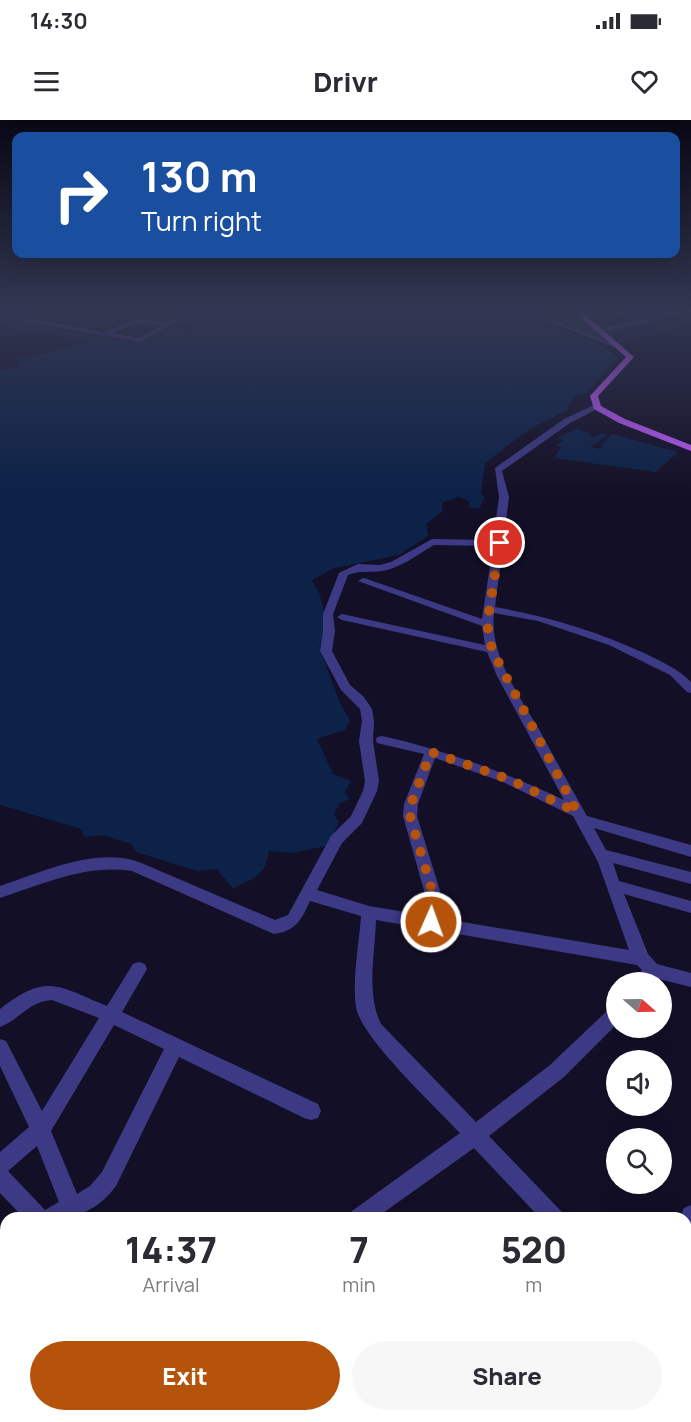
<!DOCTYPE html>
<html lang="en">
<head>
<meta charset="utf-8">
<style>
  body { margin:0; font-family:Manrope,sans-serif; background:#f7f7f7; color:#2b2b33; height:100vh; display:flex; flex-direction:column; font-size:22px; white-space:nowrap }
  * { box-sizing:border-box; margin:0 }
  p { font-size:20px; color:#7c7c81 }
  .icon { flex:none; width:33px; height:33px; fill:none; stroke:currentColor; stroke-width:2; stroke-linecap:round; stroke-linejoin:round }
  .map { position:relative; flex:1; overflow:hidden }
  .panel { position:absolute; left:0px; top:1092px; width:692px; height:210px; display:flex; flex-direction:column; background:#fff; border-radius:18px 18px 0 0; box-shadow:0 6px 24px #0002 }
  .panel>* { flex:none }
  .hud { position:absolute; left:12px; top:12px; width:668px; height:126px; border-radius:12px; box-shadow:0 6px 24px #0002; background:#1a4fa0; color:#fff; overflow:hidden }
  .needle { width:39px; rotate:110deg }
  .buttons { position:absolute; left:606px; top:852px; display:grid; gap:12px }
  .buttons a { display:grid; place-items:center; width:66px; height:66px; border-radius:50%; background:#fff; box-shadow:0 6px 24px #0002; font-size:30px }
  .pin { position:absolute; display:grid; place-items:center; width:51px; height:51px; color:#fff; margin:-26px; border:3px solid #fff; border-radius:50%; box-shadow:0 2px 6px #0007 }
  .me { position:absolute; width:66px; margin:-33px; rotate:2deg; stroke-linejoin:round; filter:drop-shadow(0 0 4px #0008) }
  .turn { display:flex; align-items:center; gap:21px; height:126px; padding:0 30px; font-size:27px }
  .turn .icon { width:78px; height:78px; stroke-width:2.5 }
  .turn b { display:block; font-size:42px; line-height:51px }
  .eta { display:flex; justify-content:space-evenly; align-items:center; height:102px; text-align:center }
  .eta b { font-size:36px; font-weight:800; line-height:42px }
  .cta { display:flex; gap:12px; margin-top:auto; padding:12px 30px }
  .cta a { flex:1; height:69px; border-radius:36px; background:#b45309; color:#fff; font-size:24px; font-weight:800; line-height:69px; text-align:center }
  .cta a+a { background:#f7f7f7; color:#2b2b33 }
  .status { display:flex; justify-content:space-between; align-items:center; height:42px; padding:0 30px; background:#fff; direction:ltr }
  .status svg { height:16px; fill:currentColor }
  header { display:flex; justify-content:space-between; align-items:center; height:78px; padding:0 30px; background:#fff; font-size:27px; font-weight:800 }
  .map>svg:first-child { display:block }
  .green { fill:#12302f }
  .water { fill:#0c2248 }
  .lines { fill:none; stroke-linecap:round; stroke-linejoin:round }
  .stream { stroke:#0c2248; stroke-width:1.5 }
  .minor { fill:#3d3a85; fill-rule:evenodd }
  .major { fill:#c25bff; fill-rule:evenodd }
  .route { stroke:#b45309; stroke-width:10; stroke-dasharray:0 18 }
</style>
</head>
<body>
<div class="status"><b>14:30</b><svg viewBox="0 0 49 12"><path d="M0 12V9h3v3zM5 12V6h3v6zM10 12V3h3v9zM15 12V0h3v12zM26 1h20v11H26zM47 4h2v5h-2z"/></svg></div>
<header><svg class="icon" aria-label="menu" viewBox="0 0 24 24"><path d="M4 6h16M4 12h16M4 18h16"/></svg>Drivr<svg class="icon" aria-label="heart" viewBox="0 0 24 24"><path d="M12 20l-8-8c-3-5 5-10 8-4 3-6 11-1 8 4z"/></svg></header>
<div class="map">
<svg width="691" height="1302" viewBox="0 0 691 1302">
  <rect width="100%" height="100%" fill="#130f26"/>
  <path class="green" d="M528,191H573L606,219L604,221Z"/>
  <g class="water">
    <path d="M197,191H512L597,223L618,237L587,273L575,276L566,291L530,309L485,343L481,374L485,377L479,389L468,387L470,382L459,377L443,382L442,392L426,404L428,416L399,435L334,448L312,460C325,481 329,505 319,528C330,552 336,580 350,600L345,610L317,619L333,654L351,661L345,672L350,679L340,683L334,694L339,702L327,726L291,733L269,731C266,756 253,758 233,769L217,749L197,751L136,732L132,724L103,715L84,717L81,709L0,685V249L8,250L19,246L15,237L34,236L92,221L0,205V199L105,218L144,222L169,208L191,210L203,202L184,200Z"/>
    <path d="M576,309L592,314L589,316L594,317L602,313L607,315L591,327L600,329L603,326L601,325L612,314L678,332L656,352L554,338L561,328L556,325L563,320L558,318Z"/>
  </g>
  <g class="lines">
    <path class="stream" d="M599,228L691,201"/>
    <g class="minor">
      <path d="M189,191H197L140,222L0,197V193L104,212L135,199L168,202ZM136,203L162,205L139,218L111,213Z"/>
      <path d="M520,191H530L617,225L612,226Z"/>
      <path d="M616,191H624L639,200L676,191H688L640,205L598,212V210L633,201Z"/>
      <path d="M594,285L601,287L570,303L502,351L509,377L495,487C547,496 596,511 644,533C662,542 677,548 691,562V573L687,572L670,555L609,525L538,501L494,493C489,535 520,577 540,611C555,639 571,668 587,696L691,725V737L594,708L606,730L691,752V764L613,743L619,761L691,781V793L624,774L648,834L657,844L691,853V867L655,858L652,862H634L642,850L637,845L376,800C375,834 366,873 381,904L476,1002L550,945L610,888L616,886V905L564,957L489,1016L561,1091L564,1098H540L474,1028L376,1098H349L352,1091L460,1013C436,987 361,918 356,887C352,860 359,824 361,796L310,781C302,799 296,811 274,814L132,751C86,744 43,764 0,778V766C43,752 94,727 139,742L275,800L288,795L331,716L351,696L363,671L365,661L359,621L362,601L360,589L341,570L320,531L323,511V494L339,453L358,444L380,445L391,442L432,419L493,420L499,377L495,348L564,299ZM434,425L493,426L482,499L367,459L363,458L358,461L482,506L485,525L342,494L337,497L342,500L487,532L497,556L564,680C505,652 445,630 382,616L377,617L376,620L377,623L424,634L404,684L403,696L425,774L424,795L369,786L317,770L342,723L362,703L377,671L379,661L373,621L374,601L372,589L364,577L350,565L332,531L335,511L333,494L348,455C360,450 369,453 382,451C401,448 417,435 434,425ZM435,638L503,662L573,696L598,742L629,830L439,798L441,774L417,696L418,684Z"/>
      <path d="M139,842L145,844L147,849L122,892L318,984L321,991L318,998L311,1000L304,998L179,937L116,1066C90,1101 63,1098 24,1098L0,1073V1032L29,1007L0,946V919L6,921L42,991L99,898L52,880C29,881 19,900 0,907V889C47,852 58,866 107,886L133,844ZM114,905L164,929L102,1052L90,1066L77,1074L51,1011ZM37,1026L59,1082L45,1090L8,1051Z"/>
      <path d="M691,1085V1121L686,1124V1098H680L684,1088Z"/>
      <path d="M686,1247L691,1249V1281L686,1279Z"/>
      <path d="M22,1296H56L54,1302H20Z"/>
      <path d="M205,1296H236L238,1302H207Z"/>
    </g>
    <path class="major" d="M574,191H581L634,237L598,276L601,286L625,299L691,325V331L619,303L594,289L590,276L626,237Z"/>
  </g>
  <linearGradient id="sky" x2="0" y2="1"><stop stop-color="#0a0815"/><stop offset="0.51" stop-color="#333752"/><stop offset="1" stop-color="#333752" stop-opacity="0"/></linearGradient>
  <rect width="691" height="374" fill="url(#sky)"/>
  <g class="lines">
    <path class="route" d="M431,802L433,774L410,696L411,684L431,632L508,659L577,692L492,530L487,504L500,423"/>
  </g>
</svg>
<div class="buttons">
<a><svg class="needle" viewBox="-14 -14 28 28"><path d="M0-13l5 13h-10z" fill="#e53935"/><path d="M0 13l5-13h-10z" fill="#7c7c81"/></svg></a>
<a><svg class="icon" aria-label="sound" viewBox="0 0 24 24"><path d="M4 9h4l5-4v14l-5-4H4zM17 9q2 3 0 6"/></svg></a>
<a><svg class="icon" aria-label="search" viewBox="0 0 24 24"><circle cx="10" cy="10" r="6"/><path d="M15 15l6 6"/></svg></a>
</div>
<div class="pin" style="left:500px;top:423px;background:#d93025"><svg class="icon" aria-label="arrive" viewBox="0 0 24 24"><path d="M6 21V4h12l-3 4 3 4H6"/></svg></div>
<svg class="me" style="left:431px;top:802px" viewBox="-20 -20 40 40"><circle r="17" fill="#b45309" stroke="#fff" stroke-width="3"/><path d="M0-11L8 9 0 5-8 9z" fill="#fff"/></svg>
<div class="hud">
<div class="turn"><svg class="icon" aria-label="right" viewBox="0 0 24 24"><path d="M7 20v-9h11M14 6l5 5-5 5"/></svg><div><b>130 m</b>Turn right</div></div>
</div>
<section class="panel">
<div class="eta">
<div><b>14:37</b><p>Arrival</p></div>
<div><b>7</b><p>min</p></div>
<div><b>520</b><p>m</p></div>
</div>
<div class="cta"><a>Exit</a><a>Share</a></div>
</section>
</div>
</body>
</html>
